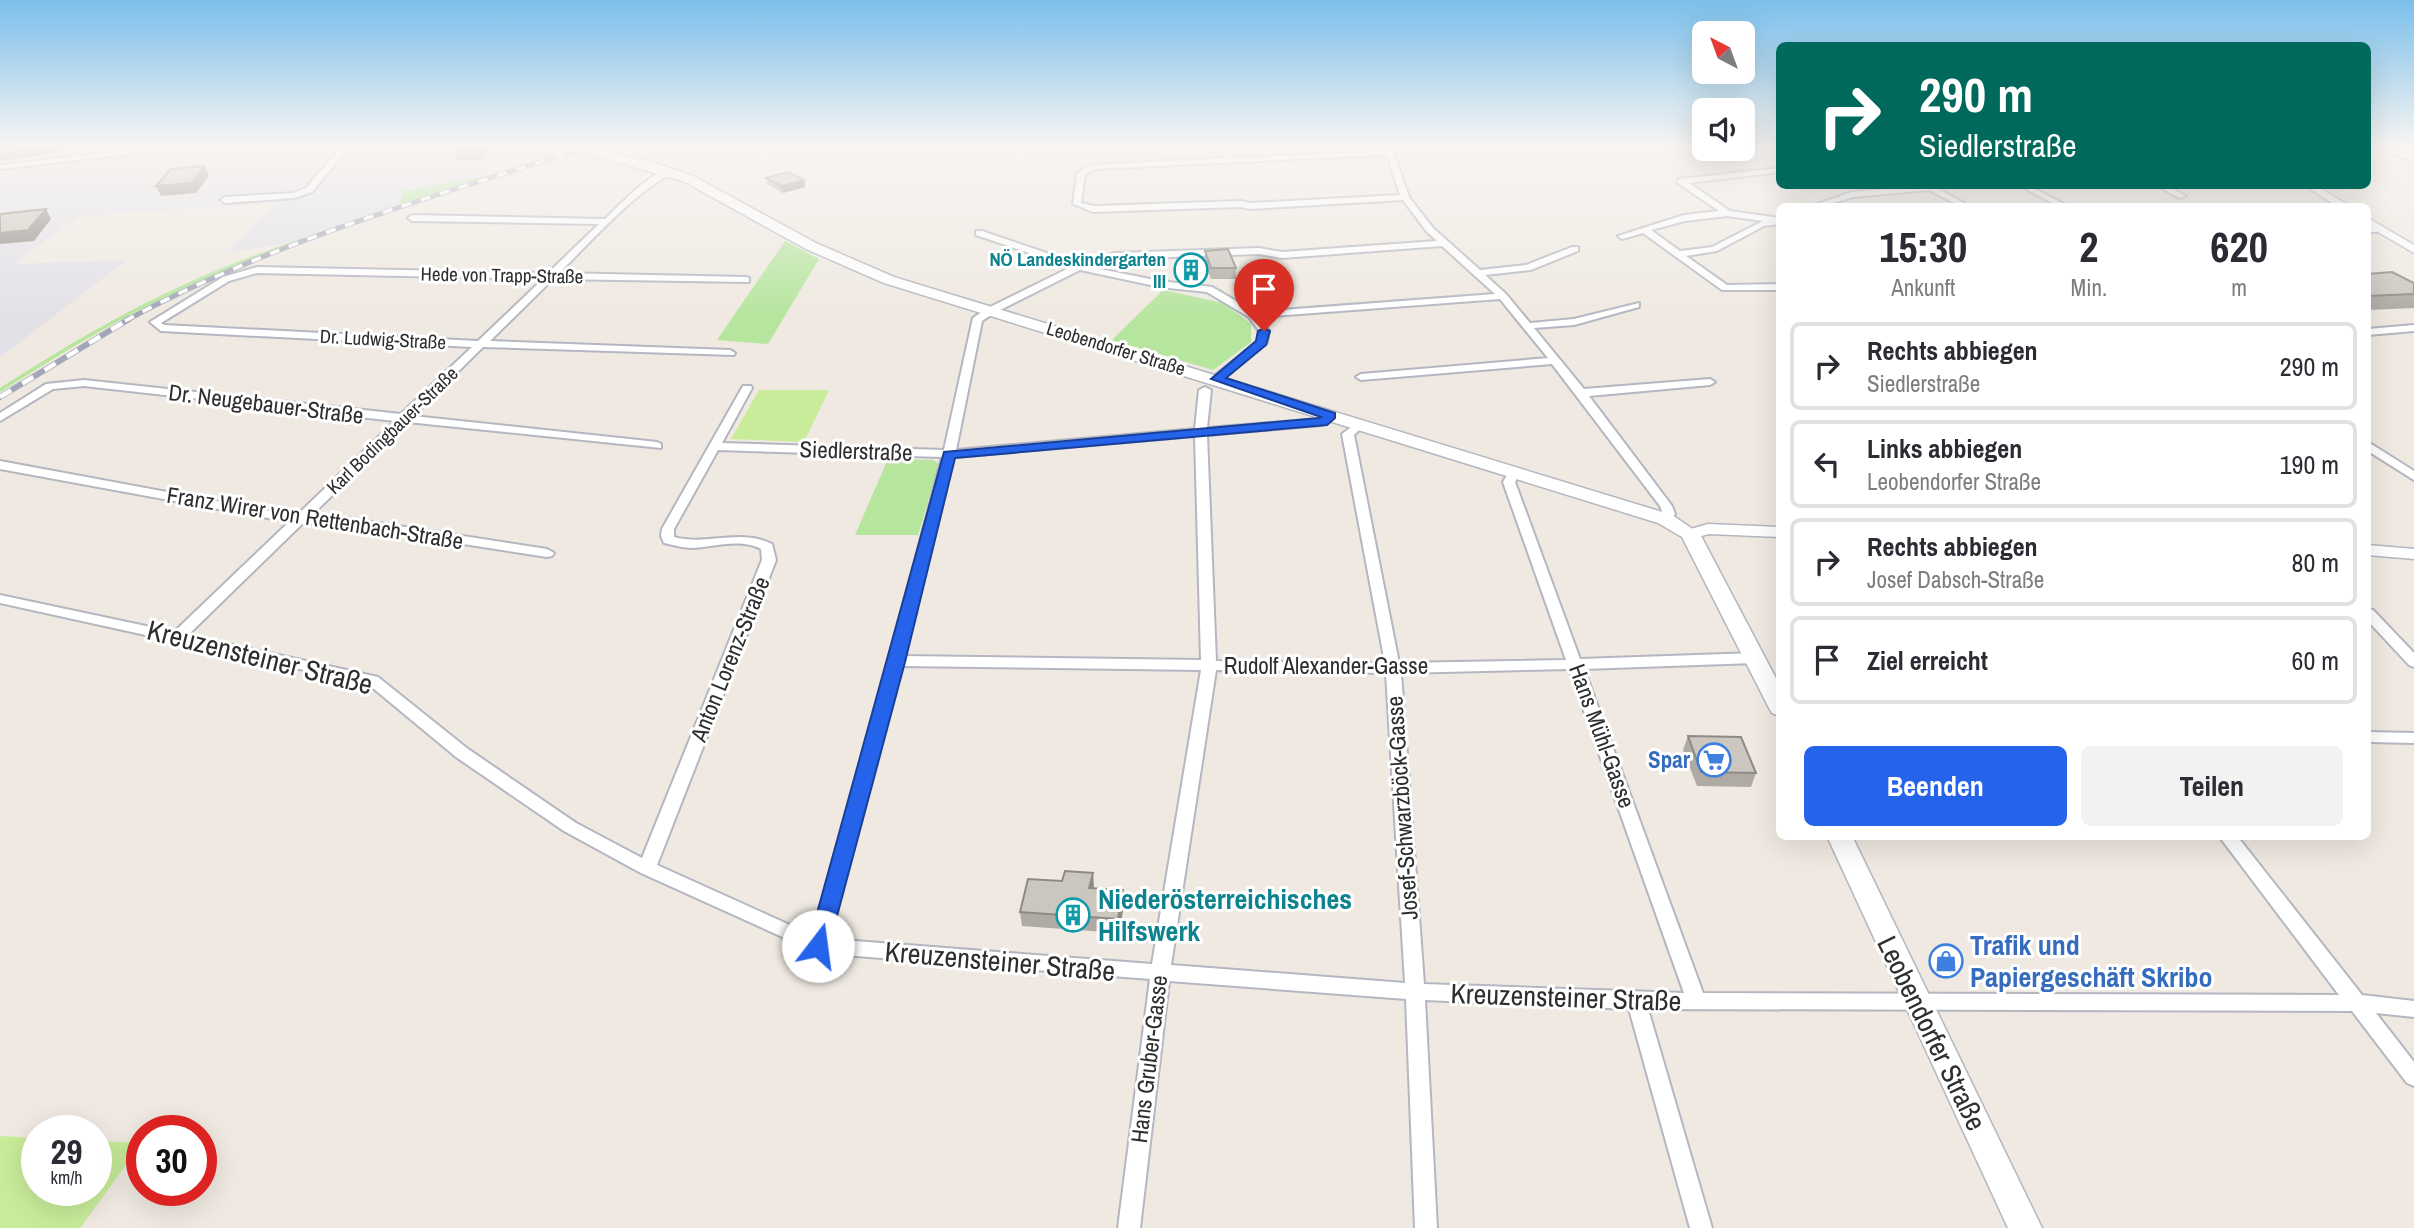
<!DOCTYPE html>
<html lang="de">
<head>
<meta charset="utf-8">
<style>
  body { margin:0; font-family:"Archivo Narrow",sans-serif; background:#f2f2f3; color:#2b2b33; height:100vh; display:flex; flex-direction:column; font-size:26px; white-space:nowrap }
  * { box-sizing:border-box; margin:0 }
  p { font-size:23px; color:#7c7c81 }
  .icon { flex:none; width:38px; height:38px; fill:none; stroke:currentColor; stroke-width:2; stroke-linecap:round; stroke-linejoin:round }
  .map { position:relative; flex:1; overflow:hidden }
  .details { position:absolute; left:1776px; top:203px; width:595px; height:637px; display:flex; flex-direction:column; background:#fff; border-radius:10px; box-shadow:0 7px 28px #0002 }
  .details>* { flex:none }
  .banner { position:absolute; left:1776px; top:42px; width:595px; height:147px; border-radius:10px; box-shadow:0 7px 28px #0002; background:#00695c; color:#fff; overflow:hidden }
  .needle { width:46px; rotate:319deg }
  .buttons { position:absolute; left:1692px; top:21px; display:grid; gap:14px }
  .buttons a { display:grid; place-items:center; width:63px; height:63px; border-radius:10px; background:#fff; box-shadow:0 7px 28px #0002; font-size:35px }
  .speed { position:absolute; left:21px; top:1115px; display:flex; gap:14px; font-size:35px; font-weight:700; text-align:center }
  .speed>* { display:grid; place-content:center; width:91px; height:91px; border-radius:50%; background:#fff; box-shadow:0 7px 28px #0002; line-height:1 }
  .speed small { font-size:18px; font-weight:400 }
  .speed .limit { border:10px solid #d22; background:#fff; color:#111 }
  .pin { position:absolute; display:grid; place-items:center; width:60px; height:60px; color:#fff; margin:-72px -30px; border-radius:50% 50% 50% 0; rotate:-45deg; box-shadow:0 0 7px #0007 }
  .pin .icon { rotate:45deg }
  .me { position:absolute; width:77px; margin:-38px; rotate:15deg; stroke-linejoin:round; filter:drop-shadow(0 0 5px #0008) }
  .turn { display:flex; align-items:center; gap:24px; height:147px; padding:0 28px; font-size:32px }
  .turn .icon { width:91px; height:91px; stroke-width:2.5 }
  .turn b { display:block; font-size:49px; line-height:60px }
  .eta { display:flex; justify-content:space-evenly; align-items:center; height:119px; text-align:center }
  .eta b { font-size:42px; font-weight:700; line-height:49px }
  .cta { display:flex; gap:14px; margin-top:auto; padding:14px 28px }
  .cta a { flex:1; height:80px; border-radius:10px; background:#2563eb; color:#fff; font-size:28px; font-weight:700; line-height:80px; text-align:center }
  .cta a+a { background:#f2f2f3; color:#2b2b33 }
  ul { padding:0; list-style:none }
  li { display:flex; align-items:center; gap:21px; height:88px; margin:0 14px 10px; padding:0 14px; border:4px solid #e1e1e2; border-radius:10px }
  li div { flex:1 }
  li b { display:block; font-size:26px }
  li em { font-style:normal }
  .map>svg:first-child { display:block }
  .industrial { fill:#e3e1e8 }
  .green { fill:#b6e59e }
  .pitch { fill:#c9ec9a }
  .lines { fill:none; stroke-linecap:round; stroke-linejoin:round }
  .minor-casing { stroke:#b4b7c1; stroke-width:4 }
  .tertiary-casing { stroke:#b4b7c1; stroke-width:3 }
  .secondary-casing { stroke:#b4b7c1; stroke-width:3 }
  .minor { fill:#fff; fill-rule:evenodd }
  .tertiary { fill:#fff; fill-rule:evenodd }
  .secondary { fill:#fff; fill-rule:evenodd }
  .rail-far1-casing { stroke:#a3a6b8; stroke-width:5 }
  .rail-casing { stroke:#a3a6b8; stroke-width:6 }
  .rail-far1 { stroke:#fff; stroke-width:3.5; stroke-dasharray:10; stroke-linecap:butt }
  .rail { stroke:#fff; stroke-width:4.5; stroke-dasharray:13; stroke-linecap:butt }
  .wall { fill:#afaba4 }
  .shaded-wall { fill:#8e8b86 }
  .building { fill:#cbc7bf; stroke:#8e8b86; stroke-width:2 }
  .route { fill:#2563eb; stroke:#184099; stroke-width:2 }
  .labels { text-anchor:middle; stroke-width:6; stroke-linejoin:round; paint-order:stroke }
  .far-culture-label { font-size:19px; font-weight:bold; fill:#0d838f; stroke:#fff; text-anchor:end }
  .far-street-label { font-size:19px; fill:#2e2e2e; stroke:#fff }
  .street-label { font-size:23px; fill:#2e2e2e; stroke:#fff }
  .shop-label { font-size:23px; font-weight:bold; fill:#366cbe; stroke:#fff; text-anchor:end }
  .near-street-label { font-size:28px; fill:#2e2e2e; stroke:#fff }
  .near-culture-label { font-size:28px; font-weight:bold; fill:#0d838f; stroke:#fff; text-anchor:start }
  .near-shop-label { font-size:28px; font-weight:bold; fill:#366cbe; stroke:#fff; text-anchor:start }
</style>
</head>
<body>
<div class="map">
<svg width="2414" height="1228" viewBox="0 0 2414 1228">
  <rect width="100%" height="100%" fill="#efe9e1"/>
  <path class="industrial" d="M0,145H538L568,152L507,172L404,191L399,205L285,244L228,252L275,203L80,216L13,264L127,260L0,357Z"/>
  <g class="green">
    <path d="M507,172C397,207 287,241 181,290C118,318 59,355 0,392V388C62,348 125,311 192,281C259,251 330,229 399,205L404,191Z"/>
    <path d="M785,241L819,259L768,344L717,340Z"/>
    <path d="M1163,290L1223,303L1251,324V342L1213,370L1112,340Z"/>
    <path d="M888,459L933,460L939,464L918,535H855Z"/>
  </g>
  <g class="pitch">
    <path d="M759,390H829L804,442L731,439Z"/>
    <path d="M0,1136L37,1138V1190H96V1141L142,1143L80,1228H0Z"/>
  </g>
  <g class="lines">
    <defs>
      <g id="minor">
        <path d="M173,145H197L193,147L0,169V165Z"/>
        <path d="M343,145H351L312,192L294,198L225,203L221,200L225,197L293,193L306,188Z"/>
        <path d="M1222,145H1230L1233,158L1386,151L1385,145H1391L1409,197L1433,228L1480,270L1526,265L1572,247H1578V251L1531,270L1485,275L1506,294L1530,323L1574,319L1639,303V307L1574,325L1534,328L1584,389L1710,379L1715,382L1710,385L1589,396L1672,506L1675,514L1670,522L1665,523L1659,519L1663,514L1660,506L1552,364L1361,380L1356,377L1361,374L1548,358L1500,299L1260,317L1269,331L1267,343L1217,382L1213,381V377L1257,342L1259,331L1249,317L1207,292L1160,287L1080,270L994,313L982,321L956,450L1195,429L1199,390L1205,387L1211,390L1207,428L1319,419L1331,413L1337,416L1322,425L1207,435L1216,661L1385,663L1342,434L1359,421L1365,424L1354,435L1399,663L1566,660L1503,482L1510,470H1518L1520,473L1515,482L1580,659L1755,653L1762,658L1755,663L1584,669L1703,993L2339,995L2219,836H2237L2362,995L2414,1001V1017L2376,1013L2414,1062V1086L2407,1083L2352,1011L1648,1009L1712,1228H1690L1629,1009L1425,1000L1437,1228H1415L1406,999L1169,981L1140,1228H1118L1150,979L818,953L641,873L564,831L456,757L368,684L0,603V595L174,632L289,522L0,469V461L296,516L395,421L84,386L53,389L0,421V413L46,384L84,380L401,414L472,347L161,331L150,322L223,277L257,267L548,273L599,224L412,221L408,218L412,215L605,219C620,205 652,169 673,169V173C634,192 591,242 559,273L746,277L749,278V282L553,279L490,341L730,350L735,353L734,355L483,347L413,416L657,442L661,444V448L407,422L311,516L327,515L547,549L554,553L552,556L547,557L327,523L302,524L188,635L378,677L468,749L576,823L642,858L762,560L761,549C740,538 715,547 693,548C683,548 674,545 664,543L661,536L662,529L743,386H751L752,388L722,443L944,450L973,318L986,309L1071,267L976,235V231H982L1079,264L1115,253L1259,248L1282,252L1437,241L1427,232L1403,200L1250,209L1241,207L1093,212L1073,204L1077,173L1091,165L1225,158ZM1387,155L1400,195L1250,203L1241,201L1094,206L1081,203L1085,174L1095,169ZM1442,246L1495,294L1255,312L1212,287L1160,281L1090,267L1116,259L1259,254L1282,258ZM257,273L543,279L478,341L164,325L161,323L229,281ZM1195,436L1201,660L904,656L954,457ZM718,450L942,457L889,661L812,935L657,865L776,560L772,544C740,528 707,546 674,537V529ZM902,666L1201,670L1152,964L829,939ZM1569,669L1684,993L1424,984L1401,673ZM1216,670L1386,673L1405,983L1171,965Z"/>
        <path d="M2368,145H2379L2414,156V161Z"/>
        <path d="M1780,168V172L1689,183L1730,211L1780,218V224L1764,226L1717,251L1686,256L1727,285L1780,284V290H1722L1643,233L1622,239L1618,236L1684,215L1719,211L1678,183V179ZM1727,216L1763,221L1712,247L1680,251L1651,230L1685,221Z"/>
        <path d="M1920,186H1933L1969,206H1960L1929,190L1853,197L1823,206H1812L1852,192Z"/>
        <path d="M2020,186H2029L2068,206H2058Z"/>
        <path d="M2158,186H2167L2186,196L2179,198Z"/>
        <path d="M2368,226H2380L2384,229L2380,232H2368Z"/>
        <path d="M2414,325V331L2368,335V329Z"/>
        <path d="M2368,442L2414,471V480L2368,451Z"/>
        <path d="M2368,609L2373,610L2414,653V667L2409,665L2368,621Z"/>
        <path d="M2368,732L2414,733V743L2368,742Z"/>
      </g>
      <g id="tertiary">
        <path d="M2305,186H2317L2349,206H2337Z"/>
        <path d="M2368,218L2414,245V253L2368,226Z"/>
        <path d="M1708,524L1780,527V537L1709,534L1690,539L1682,534L1684,531Z"/>
        <path d="M2368,545L2414,549V559L2368,555Z"/>
      </g>
      <g id="secondary">
        <path d="M560,145H580L655,163L693,176L816,243L894,277L1672,515L1700,534L1780,686V716L1772,713L1769,708L1682,537L1658,523L884,283L806,249L685,182Z"/>
        <path d="M1827,836H1852L2042,1228H2008Z"/>
      </g>
    </defs>
    <use href="#minor" class="minor-casing"/>
    <use href="#tertiary" class="tertiary-casing"/>
    <use href="#secondary" class="secondary-casing"/>
    <use href="#minor" class="minor"/>
    <use href="#tertiary" class="tertiary"/>
    <use href="#secondary" class="secondary"/>
    <defs>
      <path id="rail-far1" d="M125,321C272,241 436,196 594,145"/>
      <path id="rail" d="M0,397L129,319"/>
    </defs>
    <use href="#rail-far1" class="rail-far1-casing"/>
    <use href="#rail" class="rail-casing"/>
    <use href="#rail-far1" class="rail-far1"/>
    <use href="#rail" class="rail"/>
  </g>
  <g class="wall">
    <path d="M766,178L805,187L783,193L767,184Z"/>
    <path d="M1205,251L1236,268V279H1211L1205,262Z"/>
    <path d="M2368,274L2414,283V308L2368,310Z"/>
    <path d="M1688,736L1756,773L1751,787L1697,786L1683,750Z"/>
    <path d="M1094,887L1093,888L1124,905L1119,933L1022,926L1020,912Z"/>
  </g>
  <g class="shaded-wall">
    <path d="M53,145H77L43,155L0,161V154Z"/>
    <path d="M484,145H492L484,159L458,161L455,151Z"/>
    <path d="M205,166L209,176L196,193L161,196L156,186Z"/>
    <path d="M804,180L805,187L783,193L782,186Z"/>
    <path d="M46,209L51,219L34,241L0,244V233Z"/>
    <path d="M1093,873L1094,887L1091,903L1089,888Z"/>
    <path d="M1123,890L1124,905L1119,933L1118,919Z"/>
  </g>
  <g class="building">
    <path d="M0,145H53L39,149L0,154Z"/>
    <path d="M458,145H484L481,149L455,151Z"/>
    <path d="M205,166L191,183L156,186L171,169Z"/>
    <path d="M788,172L804,180L782,186L766,178Z"/>
    <path d="M46,209L28,230L0,233V214Z"/>
    <path d="M1228,249L1236,268H1211L1205,251Z"/>
    <path d="M2392,272L2414,283V294L2368,296V274Z"/>
    <path d="M1688,736L1741,737L1756,773L1701,772Z"/>
    <path d="M1065,871L1093,873L1089,888L1123,890L1118,919L1020,912L1028,879L1062,881Z"/>
  </g>
  <linearGradient id="sky" x2="0" y2="1"><stop stop-color="#7abfeb"/><stop offset="0.46" stop-color="#f8f5f2"/><stop offset="1" stop-color="#f8f5f2" stop-opacity="0"/></linearGradient>
  <rect width="2414" height="317" fill="url(#sky)"/>
  <path class="route" d="M1264,328L1270,331L1266,345L1226,378L1335,413V418L1327,425L955,458L905,662L829,946L826,952L818,954L811,952L808,946L944,452L1319,418L1321,417L1211,379L1256,341L1258,331Z"/>
  <defs>
    <symbol id="building-ring" viewBox="-11 -11 22 22"><circle r="9.5" fill="#fff" stroke="#0f9aa8" stroke-width="1.5"/><path d="M-4-6H4V6H1V3H-1V6H-4ZM-2.5-4.3h1.7v1.8h-1.7ZM.8-4.3h1.7v1.8H.8ZM-2.5-1h1.7V.8h-1.7ZM.8-1h1.7V.8H.8Z" fill="#0f9aa8"/></symbol>
    <symbol id="supermarket-ring" viewBox="-11 -11 22 22"><circle r="9.5" fill="#fff" stroke="#3f7fe0" stroke-width="1.5"/><path d="M-6-5.5h2.5l.6 2H6L4.5 2H-2.5L-4.4-4H-6ZM-1.5 3.2a1.3 1.3 0 1 0 .1 0ZM3 3.2a1.3 1.3 0 1 0 .1 0Z" fill="#3f7fe0"/></symbol>
    <symbol id="shop-ring" viewBox="-11 -11 22 22"><circle r="9.5" fill="#fff" stroke="#3f7fe0" stroke-width="1.5"/><path d="M-5-2.5h2.3a2.7 3.5 0 0 1 5.4 0H5L5.5 6h-11ZM-1.5-2.5h3a1.5 2.3 0 0 0-3 0Z" fill="#3f7fe0"/></symbol>
  </defs>
  <g fill-rule="evenodd">
    <use href="#building-ring" x="1172" y="251" width="38" height="38"/>
    <use href="#supermarket-ring" x="1695" y="741" width="38" height="38"/>
    <use href="#building-ring" x="1054" y="896" width="38" height="38"/>
    <use href="#shop-ring" x="1927" y="942" width="38" height="38"/>
  </g>
  <g class="labels">
    <g class="far-culture-label">
      <text x="1166" y="266">NÖ Landeskindergarten<tspan x="1166" dy="22">III</tspan></text>
    </g>
    <g class="far-street-label">
      <text transform="translate(502 275) rotate(1)" y="7">Hede von Trapp-Straße</text>
      <text transform="translate(383 339) rotate(3)" y="7">Dr. Ludwig-Straße</text>
      <text transform="translate(1116 348) rotate(17)" y="7">Leobendorfer Straße</text>
      <text transform="translate(392 430) rotate(-44)" y="7">Karl Bodingbauer-Straße</text>
    </g>
    <g class="street-label">
      <text transform="translate(266 404) rotate(7)" y="8">Dr. Neugebauer-Straße</text>
      <text transform="translate(856 451) rotate(2)" y="8">Siedlerstraße</text>
      <text transform="translate(315 518) rotate(9)" y="8">Franz Wirer von Rettenbach-Straße</text>
      <text transform="translate(730 659) rotate(-68)" y="8">Anton Lorenz-Straße</text>
      <text x="1326" y="674">Rudolf Alexander-Gasse</text>
      <text transform="translate(1602 736) rotate(70)" y="8">Hans Mühl-Gasse</text>
      <text transform="translate(1402 808) rotate(-94)" y="8">Josef-Schwarzböck-Gasse</text>
      <text transform="translate(1149 1059) rotate(-83)" y="8">Hans Gruber-Gasse</text>
    </g>
    <g class="shop-label">
      <text x="1690" y="768">Spar</text>
    </g>
    <g class="near-street-label">
      <text transform="translate(260 657) rotate(14)" y="10">Kreuzensteiner Straße</text>
      <text transform="translate(1000 961) rotate(5)" y="10">Kreuzensteiner Straße</text>
      <text transform="translate(1566 997) rotate(2)" y="10">Kreuzensteiner Straße</text>
      <text transform="translate(1932 1033) rotate(64)" y="10">Leobendorfer Straße</text>
    </g>
    <g class="near-culture-label">
      <text x="1098" y="909">Niederösterreichisches<tspan x="1098" dy="32">Hilfswerk</tspan></text>
    </g>
    <g class="near-shop-label">
      <text x="1970" y="955">Trafik und<tspan x="1970" dy="32">Papiergeschäft Skribo</tspan></text>
    </g>
  </g>
</svg>
<div class="buttons">
<a><svg class="needle" viewBox="-14 -14 28 28"><path d="M0-13l5 13h-10z" fill="#e53935"/><path d="M0 13l5-13h-10z" fill="#7c7c81"/></svg></a>
<a><svg class="icon" aria-label="sound" viewBox="0 0 24 24"><path d="M4 9h4l5-4v14l-5-4H4zM17 9q2 3 0 6"/></svg></a>
</div>
<div class="speed"><div>29<small>km/h</small></div><div class="limit">30</div></div>
<div class="pin" style="left:1264px;top:331px;background:#d93025"><svg class="icon" aria-label="arrive" viewBox="0 0 24 24"><path d="M6 21V4h12l-3 4 3 4H6"/></svg></div>
<svg class="me" style="left:818px;top:946px" viewBox="-20 -20 40 40"><circle r="19" fill="#fff"/><path d="M0-13L10 11 0 6-10 11z" fill="#2563eb"/></svg>
<div class="banner">
<div class="turn"><svg class="icon" aria-label="right" viewBox="0 0 24 24"><path d="M7 20v-9h11M14 6l5 5-5 5"/></svg><div><b>290 m</b>Siedlerstraße</div></div>
</div>
<section class="details">
<div class="eta">
<div><b>15:30</b><p>Ankunft</p></div>
<div><b>2</b><p>Min.</p></div>
<div><b>620</b><p>m</p></div>
</div>
<ul>
<li><svg class="icon" aria-label="right" viewBox="0 0 24 24"><path d="M7 20v-9h11M14 6l5 5-5 5"/></svg><div><b>Rechts abbiegen</b><p>Siedlerstraße</p></div><em>290 m</em></li>
<li><svg class="icon" aria-label="left" viewBox="0 0 24 24"><path d="M17 20v-9H6M10 6l-5 5 5 5"/></svg><div><b>Links abbiegen</b><p>Leobendorfer Straße</p></div><em>190 m</em></li>
<li><svg class="icon" aria-label="right" viewBox="0 0 24 24"><path d="M7 20v-9h11M14 6l5 5-5 5"/></svg><div><b>Rechts abbiegen</b><p>Josef Dabsch-Straße</p></div><em>80 m</em></li>
<li><svg class="icon" aria-label="arrive" viewBox="0 0 24 24"><path d="M6 21V4h12l-3 4 3 4H6"/></svg><div><b>Ziel erreicht</b></div><em>60 m</em></li>
</ul>
<div class="cta"><a>Beenden</a><a>Teilen</a></div>
</section>
</div>
</body>
</html>
